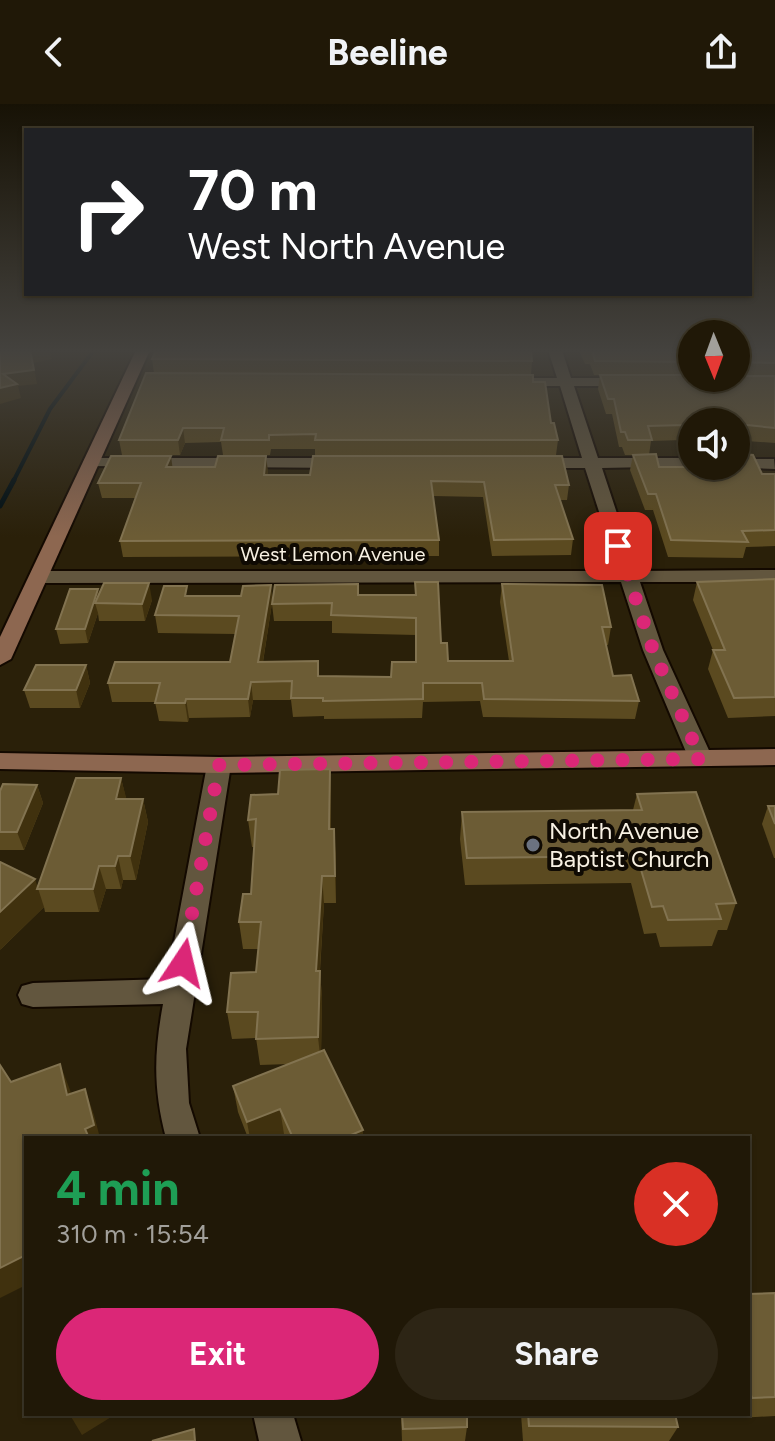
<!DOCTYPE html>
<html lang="en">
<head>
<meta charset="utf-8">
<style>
  body { margin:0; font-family:Figtree,sans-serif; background:#2d2515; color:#f1f3f6; height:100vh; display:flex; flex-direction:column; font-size:30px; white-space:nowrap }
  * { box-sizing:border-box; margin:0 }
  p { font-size:26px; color:#a2a09b }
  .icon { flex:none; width:44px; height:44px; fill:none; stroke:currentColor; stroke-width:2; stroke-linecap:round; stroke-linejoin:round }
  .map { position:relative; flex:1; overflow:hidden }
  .side { position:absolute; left:24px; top:1032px; width:726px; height:280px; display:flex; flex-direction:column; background:#201807; border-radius:0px; box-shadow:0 2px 6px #0004,0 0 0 2px #3d3728 }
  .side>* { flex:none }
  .guide { position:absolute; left:24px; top:24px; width:728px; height:168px; border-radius:0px; box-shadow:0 2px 6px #0004,0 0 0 2px #3d3728; background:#202124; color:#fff; overflow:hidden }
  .needle { width:52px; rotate:179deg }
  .buttons { position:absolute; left:678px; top:216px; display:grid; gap:16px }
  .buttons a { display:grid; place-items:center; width:72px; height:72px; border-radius:50%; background:#201807; box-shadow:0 2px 6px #0004,0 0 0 2px #3d3728; font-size:40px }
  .pin { position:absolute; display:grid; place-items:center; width:68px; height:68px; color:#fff; margin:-34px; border-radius:16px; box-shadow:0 4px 12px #0006 }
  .me { position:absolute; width:88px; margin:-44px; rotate:10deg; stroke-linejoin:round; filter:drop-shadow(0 0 6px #0008) }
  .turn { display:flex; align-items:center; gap:28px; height:168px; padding:0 32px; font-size:36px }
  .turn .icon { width:104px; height:104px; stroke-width:2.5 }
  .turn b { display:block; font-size:56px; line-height:68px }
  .round { display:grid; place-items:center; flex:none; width:84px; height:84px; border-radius:42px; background:#2d2515 }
  .summary { display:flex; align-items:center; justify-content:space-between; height:136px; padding:0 32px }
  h1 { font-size:48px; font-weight:700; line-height:60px; color:#1e9e55 }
  .primary-button { display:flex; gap:16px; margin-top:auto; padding:16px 32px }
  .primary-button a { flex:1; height:92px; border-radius:48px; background:#db2777; color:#fff; font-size:32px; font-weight:700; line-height:92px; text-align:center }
  .primary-button a+a { background:#2d2515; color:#f1f3f6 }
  header { display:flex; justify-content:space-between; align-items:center; height:104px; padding:0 32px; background:#201807; font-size:36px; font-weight:700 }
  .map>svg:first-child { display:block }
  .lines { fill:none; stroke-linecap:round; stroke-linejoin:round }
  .stream-far1 { stroke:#000e12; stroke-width:4 }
  .stream { stroke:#000e12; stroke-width:5 }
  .street-casing { stroke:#130900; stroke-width:4 }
  .secondary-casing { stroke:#130900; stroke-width:4 }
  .street { fill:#62563e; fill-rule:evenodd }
  .secondary { fill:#8d6750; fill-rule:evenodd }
  .wall { fill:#5b4a20; fill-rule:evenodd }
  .shaded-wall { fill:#40310e }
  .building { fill:#6c5c35; stroke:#827350; stroke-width:2 }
  .route { stroke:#db2777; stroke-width:14; stroke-dasharray:0 25.2 }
  .worship-dot { fill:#6b7280; stroke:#0f0a03; stroke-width:3 }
  .labels { text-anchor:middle; stroke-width:8; stroke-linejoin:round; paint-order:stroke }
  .far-street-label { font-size:20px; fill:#f8f1e3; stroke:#0f0a03 }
  .poi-label { font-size:24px; fill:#f8f1e3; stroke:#0f0a03; text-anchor:start }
</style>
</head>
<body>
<header><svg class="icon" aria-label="back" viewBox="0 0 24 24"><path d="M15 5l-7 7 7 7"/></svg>Beeline<svg class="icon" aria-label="share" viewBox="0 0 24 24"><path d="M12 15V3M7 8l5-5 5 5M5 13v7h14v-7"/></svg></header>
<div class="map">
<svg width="775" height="1337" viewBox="0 0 775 1337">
  <rect width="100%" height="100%" fill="#2a2009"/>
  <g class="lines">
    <path class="stream-far1" d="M13,378L50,305L94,246"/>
    <path class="stream" d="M0,402L14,376"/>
    <defs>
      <g id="street">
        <path d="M548,246H562L571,274H631L638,278L631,282H574L598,354H692V362H698L602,364L636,467L775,466V478H640L663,546L713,655L709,661H693L689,655L643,546L621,478L38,479L29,473L38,467H618L585,364H533L525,359L533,354H582L560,282H503L496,278L503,274H557Z"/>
        <path d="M91,354H344L352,359L344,364L85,362V356Z"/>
        <path d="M736,355H774L775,365L730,363L736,362Z"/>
        <path d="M219,653L227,655L231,661L186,945L189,999L200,1034H166C153,985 154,949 163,900L33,903L22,900L18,891L22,882L33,879L167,875L207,661L211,655Z"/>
        <path d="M253,1310H293L301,1337H259Z"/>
      </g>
      <g id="secondary">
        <path d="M136,246H150L11,555L0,561V533Z"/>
        <path d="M775,645V661L219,669L0,665V649L219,653Z"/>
      </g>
    </defs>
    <use href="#street" class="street-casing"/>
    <use href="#secondary" class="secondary-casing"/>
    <use href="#street" class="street"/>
    <use href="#secondary" class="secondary"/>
  </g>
  <g class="wall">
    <path d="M579,246H692V274H736V246H775V339L746,337L743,350L762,370H775V442L746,443L743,454L668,453L653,406H645L630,366L633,351H625L622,343H619L612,310H606L598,285L600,271H594L590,260H585ZM692,318L736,362L659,363L649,351L651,337L682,336L690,351H692Z"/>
    <path d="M152,255L532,257L531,271L154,269Z"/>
    <path d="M146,269L533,278L558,336L556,351H315V345H271L270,351H223L221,338L185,339L180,351H122L119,336Z"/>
    <path d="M173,363L268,367L267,371L569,381L567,396H560L573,435L571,451L492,452L483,393L433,392L439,436V452L123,453L120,437L135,394H102L98,379Z"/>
    <path d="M775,475V612L728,614L708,565L713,546L693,496L697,478Z"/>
    <path d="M502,480L611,523L608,541H606L613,572L639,597L635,615L483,613L480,597L423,598L422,614L324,615V612L293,613L291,596H253L250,613L189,614L188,618L159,617L155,598H112L108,579L230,558L236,530L158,529L155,511L189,492H241L271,481L272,499L263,558L318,557L319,572L391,573L416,558V531L332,529V517H274L272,500L358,491H415L441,539L448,557H509L500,498Z"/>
    <path d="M99,491L152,496L145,517H99L98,509L88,539L60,540L56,525Z"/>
    <path d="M86,561L90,579L80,604H30L24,586Z"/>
    <path d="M330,665L331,692V725L336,752V799H324L320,867L322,894L321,948L363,1026V1034H285L284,1030L275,1034H248L238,1008L233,982L289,960L260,961L256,934L232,935L227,908L256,868L258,845H243L239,818L251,790L254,743H252L248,716L278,690Z"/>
    <path d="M121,674L126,695H143L148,718L136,776H123L121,785H106L99,808H45L44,803L0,846L38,782Z"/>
    <path d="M37,681L43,699L24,746H0V687Z"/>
    <path d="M637,690L736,799L727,826H718L712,842L660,843L656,829L644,830L631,779L465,781L460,735L462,708L633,706Z"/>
    <path d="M768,702H775V754H774L762,720Z"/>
    <path d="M775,1189V1312L738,1314L736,1310H748V1190Z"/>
    <path d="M401,1310H467V1323L465,1337H402Z"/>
    <path d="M521,1310H675L678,1323L669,1337H523Z"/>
  </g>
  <g class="shaded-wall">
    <path d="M30,246H50L52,255L33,259L37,280L18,282L21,294L0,300V284L3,270Z"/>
    <path d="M183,324L185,339L180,351L178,336Z"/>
    <path d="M746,337L742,352L736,353L738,338Z"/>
    <path d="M171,352L173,367L166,363Z"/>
    <path d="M266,352L268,367L265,387L264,371Z"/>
    <path d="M149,479L152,496L145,517L142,500Z"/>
    <path d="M271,481L272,499L260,576L258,558Z"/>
    <path d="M98,485L101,499H95L98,509L88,539L85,525Z"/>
    <path d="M86,561L90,579L80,604L76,586Z"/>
    <path d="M251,578L253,596L250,613L248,595Z"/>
    <path d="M186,595L189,614L188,618L185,599Z"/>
    <path d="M330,665L331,692L330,752L329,725Z"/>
    <path d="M121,674L127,697L116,695Z"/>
    <path d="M37,681L43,699L24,746L17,728Z"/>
    <path d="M143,695L148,718L136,776L130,752Z"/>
    <path d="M334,725L336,752V799L335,772Z"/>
    <path d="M118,752L123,776L121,785L115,762Z"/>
    <path d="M99,762L106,785L99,808L93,785Z"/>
    <path d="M322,772L324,799L318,894L316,867Z"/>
    <path d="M35,775L44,803L0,846V808Z"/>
    <path d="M320,867L322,894L321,960L318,933Z"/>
    <path d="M60,960L70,986L77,1017L67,991Z"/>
    <path d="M85,985L94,1011L100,1034H89L85,1025Z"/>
    <path d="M280,1005L284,1030L275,1034H250L247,1018Z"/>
    <path d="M363,1026V1034H344Z"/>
    <path d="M26,1151V1181L0,1194V1164Z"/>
    <path d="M71,1310H116L82,1331L70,1311Z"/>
  </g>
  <g class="building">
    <path d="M0,246H30L34,266L3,270L17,280L0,284Z"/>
    <path d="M156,246H531L532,257L152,255Z"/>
    <path d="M592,246H692V258L595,257Z"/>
    <path d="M736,246H775V259L736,258Z"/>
    <path d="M146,269L533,271V278H545L551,319H554L558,336H315L316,330L269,331V336H221L224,324H183L178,336H119Z"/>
    <path d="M600,271H692V274H736V272H775V324L737,320L746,337L738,338L736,344V318H692V334L685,321L648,322L652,336H628L625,328H621L614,295H608Z"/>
    <path d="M736,349L753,351L762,370H775V426L742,427L748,438L671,436L656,390H648L633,351L656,350L659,363H707V362H736Z"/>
    <path d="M111,352H171L166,363H215L218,352H266L264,371H310L313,352H562L569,381H555L573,435L494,436L484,378L431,377L439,436L120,437L141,379H98Z"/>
    <path d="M775,475V593L734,594L713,546H725L697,478Z"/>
    <path d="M415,478H438L441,539H447L448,557H513L502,480L602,481L611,523H602L613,572L631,571L639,597L484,595L482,579H423V595L323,597V594H291L292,577L251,578L248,595H186L185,599H155L160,579H108L115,558H230L239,512L155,511L164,482H187L185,492H241L243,482L271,481L258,558L318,557V572L391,573L392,558H416V514L331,511L332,499L272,500L275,481L358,480V491H416Z"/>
    <path d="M104,479H149L142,500L95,499Z"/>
    <path d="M70,485H98L85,525H56Z"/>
    <path d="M36,561H86L76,586H24Z"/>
    <path d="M330,665L329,725H334L335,772H322L316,867H320L318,933L256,935L258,908H227L231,869L256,868L261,818H239L243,790H251L256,715L248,716L251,691L278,690L280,666Z"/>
    <path d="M76,674H121L116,695H143L130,752H118L115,762H99L93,785H37Z"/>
    <path d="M3,680L37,681L17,728H0V687Z"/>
    <path d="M696,688L736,799L716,800L721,815L668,816L663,802L652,803L637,752L467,754L462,708L642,706L637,690Z"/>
    <path d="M768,702H775V720Z"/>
    <path d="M0,758L35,775L0,808Z"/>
    <path d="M324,946L363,1026L344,1034H293L280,1005L247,1018L233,982Z"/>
    <path d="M60,960L67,991L85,985L94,1021L85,1025L89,1034H26V1151L0,1164V961L11,978Z"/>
    <path d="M775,1189V1293L752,1294L749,1285H748V1190Z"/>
    <path d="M402,1310H467V1323L403,1325Z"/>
    <path d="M528,1310H675L678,1323L529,1322Z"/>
    <path d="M194,1325L195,1337H152Z"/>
  </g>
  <linearGradient id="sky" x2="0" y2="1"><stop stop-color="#171205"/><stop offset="0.57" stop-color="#44423e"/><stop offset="1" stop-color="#44423e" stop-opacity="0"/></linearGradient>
  <rect width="775" height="433" fill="url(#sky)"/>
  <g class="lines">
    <path class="route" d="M183,859L219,661L701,655L653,546L618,442"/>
  </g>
  <circle class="worship-dot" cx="533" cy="741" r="8"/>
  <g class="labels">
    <g class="far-street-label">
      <text x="333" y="457">West Lemon Avenue</text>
    </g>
    <g class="poi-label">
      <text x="549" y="735">North Avenue<tspan x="549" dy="28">Baptist Church</tspan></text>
    </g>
  </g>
</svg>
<div class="buttons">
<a><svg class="needle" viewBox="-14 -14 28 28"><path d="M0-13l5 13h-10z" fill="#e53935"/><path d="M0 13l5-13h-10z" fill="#a2a09b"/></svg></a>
<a><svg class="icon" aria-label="sound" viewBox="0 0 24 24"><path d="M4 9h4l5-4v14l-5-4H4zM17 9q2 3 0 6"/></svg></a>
</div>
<div class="pin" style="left:618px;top:442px;background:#d93025"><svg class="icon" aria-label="arrive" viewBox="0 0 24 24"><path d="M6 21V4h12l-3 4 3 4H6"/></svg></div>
<svg class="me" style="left:183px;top:859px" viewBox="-20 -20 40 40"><path d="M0-17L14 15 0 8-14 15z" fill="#db2777" stroke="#fff" stroke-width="4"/></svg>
<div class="guide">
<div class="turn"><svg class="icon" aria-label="right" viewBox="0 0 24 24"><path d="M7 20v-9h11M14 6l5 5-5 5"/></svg><div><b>70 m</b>West North Avenue</div></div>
</div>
<section class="side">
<div class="summary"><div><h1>4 min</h1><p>310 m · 15:54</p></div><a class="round" style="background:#d93025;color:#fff"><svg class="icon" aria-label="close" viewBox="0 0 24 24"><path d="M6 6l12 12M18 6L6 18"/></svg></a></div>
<div class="primary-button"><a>Exit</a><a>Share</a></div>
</section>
</div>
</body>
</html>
